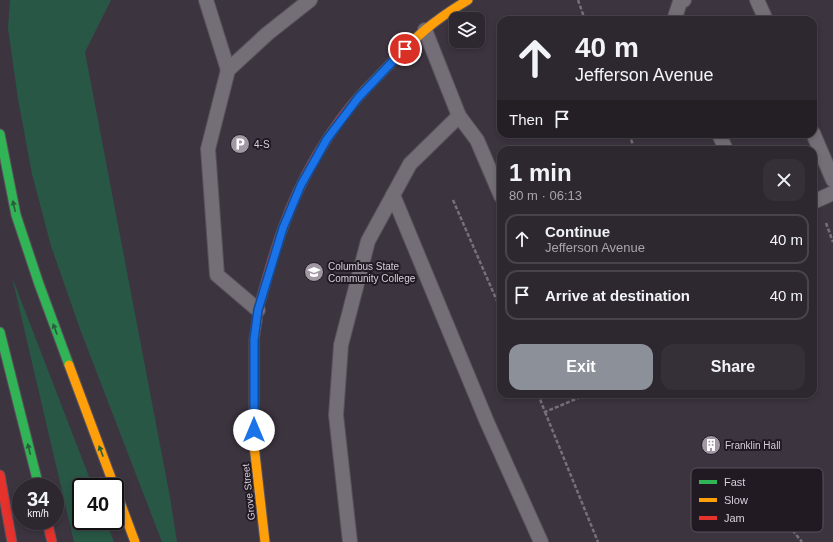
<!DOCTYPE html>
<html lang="en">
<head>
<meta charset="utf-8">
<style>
  body { margin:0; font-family:Helvetica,sans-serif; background:#352f37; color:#f1f3f6; height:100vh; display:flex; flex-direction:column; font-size:15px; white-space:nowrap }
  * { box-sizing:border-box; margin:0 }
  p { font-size:13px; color:#a7a5aa }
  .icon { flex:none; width:22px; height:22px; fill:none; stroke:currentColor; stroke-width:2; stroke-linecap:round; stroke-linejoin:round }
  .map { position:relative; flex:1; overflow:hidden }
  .details { position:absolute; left:497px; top:146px; width:320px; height:252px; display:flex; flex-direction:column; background:#2d272f; border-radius:12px; box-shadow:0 2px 6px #0003,0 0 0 1px #48444b }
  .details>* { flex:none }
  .top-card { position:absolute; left:497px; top:16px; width:320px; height:122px; border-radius:12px; box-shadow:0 2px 6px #0003,0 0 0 1px #48444b; background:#2d272f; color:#f1f3f6; overflow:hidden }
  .controls { position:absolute; left:449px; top:12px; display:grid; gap:8px }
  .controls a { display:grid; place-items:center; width:36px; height:36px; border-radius:8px; background:#2d272f; box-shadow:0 2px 6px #0003,0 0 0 1px #48444b; font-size:20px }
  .speed { position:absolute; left:12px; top:478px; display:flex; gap:8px; font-size:20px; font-weight:700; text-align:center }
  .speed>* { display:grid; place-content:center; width:52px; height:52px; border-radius:50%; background:#2d272f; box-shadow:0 2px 6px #0003,0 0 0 1px #48444b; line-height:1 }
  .speed small { font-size:10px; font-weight:400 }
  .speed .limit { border:2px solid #111; border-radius:6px; background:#fff; color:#111 }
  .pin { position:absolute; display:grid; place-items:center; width:34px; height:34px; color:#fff; margin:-17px; border:2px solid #fff; border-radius:50%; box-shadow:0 1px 4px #0007 }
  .me { position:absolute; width:44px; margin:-22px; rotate:0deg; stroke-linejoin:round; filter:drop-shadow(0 0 3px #0008) }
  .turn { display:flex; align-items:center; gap:14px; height:84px; padding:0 12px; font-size:18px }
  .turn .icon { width:52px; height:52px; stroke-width:2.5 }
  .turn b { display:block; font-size:28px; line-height:34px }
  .then { display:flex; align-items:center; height:38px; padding:0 12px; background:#0003; gap:8px; font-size:15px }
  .round { display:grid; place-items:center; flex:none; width:42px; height:42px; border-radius:12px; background:#352f37 }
  .head { display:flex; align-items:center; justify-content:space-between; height:68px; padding:0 12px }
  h1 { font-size:24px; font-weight:700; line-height:30px }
  .cta { display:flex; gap:8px; margin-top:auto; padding:8px 12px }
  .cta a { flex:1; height:46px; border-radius:12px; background:#8c9099; color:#fff; font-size:16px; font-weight:700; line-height:46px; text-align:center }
  .cta a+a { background:#352f37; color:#f1f3f6 }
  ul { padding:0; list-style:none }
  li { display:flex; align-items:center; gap:12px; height:50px; margin:0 8px 6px; padding:0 4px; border:2px solid #48444b; border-radius:12px }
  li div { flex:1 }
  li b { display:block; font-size:15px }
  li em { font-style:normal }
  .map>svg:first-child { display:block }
  .green { fill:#285746 }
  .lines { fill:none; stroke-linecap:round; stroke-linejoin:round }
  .lane-casing { stroke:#5a525c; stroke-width:16 }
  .fast-casing { stroke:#5a525c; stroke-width:11 }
  .slow-casing { stroke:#5a525c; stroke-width:11 }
  .jam-casing { stroke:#5a525c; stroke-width:11 }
  .path { stroke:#777079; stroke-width:2.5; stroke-dasharray:4 2; stroke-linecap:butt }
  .lane { stroke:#746e76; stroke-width:14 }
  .fast { stroke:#30b455; stroke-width:9 }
  .slow { stroke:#ff9f0a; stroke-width:9 }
  .jam { stroke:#e5322d; stroke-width:9 }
  .oneway { fill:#285f3a }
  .route-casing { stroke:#114b97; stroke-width:10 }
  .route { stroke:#1a73e8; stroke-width:7 }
  .labels { text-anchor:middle; stroke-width:4; stroke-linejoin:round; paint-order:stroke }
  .poi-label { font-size:10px; fill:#d7cedb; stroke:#211a23; text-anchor:start }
  .street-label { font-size:10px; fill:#d7cedb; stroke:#211a23 }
  .key { fill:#211a23; stroke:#58505a; stroke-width:1 }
  .key-label { font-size:11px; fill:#d7cedb }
</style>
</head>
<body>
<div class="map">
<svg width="833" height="542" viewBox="0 0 833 542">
  <rect width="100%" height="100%" fill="#3c343f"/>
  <g class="green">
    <path d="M10,0H111L85,52L170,497L177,542H162L80,329L51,246L32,174L18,99L8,28Z"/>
    <path d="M12,277L93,487H81V521H106L114,542H74Z"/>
  </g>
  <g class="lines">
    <defs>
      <g id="lane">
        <path d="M206,0L228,70"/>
        <path d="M757,0L766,20"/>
        <path d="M674,20L680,2L684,0"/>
        <path d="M459,116L477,140L501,196"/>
        <path d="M813,133L833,180"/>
        <path d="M719,134L726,150"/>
        <path d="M393,195L487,422L541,542"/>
        <path d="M813,202L833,193"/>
        <path d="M258,310L217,275L208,149L228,70L267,34L310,0"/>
        <path d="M350,542L336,415L341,345L368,241L410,164L459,116L425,30"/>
      </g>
      <g id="fast">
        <path d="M0,134L16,215L39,284L69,365"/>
        <path d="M0,332L39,487"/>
      </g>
      <g id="slow">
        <path d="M365,90C385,70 403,49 425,30C438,19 453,9 468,0"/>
        <path d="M257,321L254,340V445L265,542"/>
        <path d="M69,365L135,542"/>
      </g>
      <g id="jam">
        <path d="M257,321L258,310C266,283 273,255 283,228C300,180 330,127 365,90"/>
        <path d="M0,475L12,542"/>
        <path d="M47,521L52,542"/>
      </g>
    </defs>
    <use href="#lane" class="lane-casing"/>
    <use href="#fast" class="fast-casing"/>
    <use href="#slow" class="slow-casing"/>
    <use href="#jam" class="jam-casing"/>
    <g class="path">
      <path d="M578,0L585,20"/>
      <path d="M629,134L635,150"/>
      <path d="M453,200L501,310"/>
      <path d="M826,223L833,242"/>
      <path d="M538,394L545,412L588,394"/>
      <path d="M545,412L598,542"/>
      <path d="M785,521L802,542"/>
    </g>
    <use href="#lane" class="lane"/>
    <use href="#fast" class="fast"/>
    <use href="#slow" class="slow"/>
    <use href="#jam" class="jam"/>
  </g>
  <defs><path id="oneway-solid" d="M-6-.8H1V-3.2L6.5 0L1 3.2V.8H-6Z"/></defs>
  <g class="oneway">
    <use href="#oneway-solid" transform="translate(14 206) rotate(-102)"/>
    <use href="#oneway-solid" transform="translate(55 329) rotate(-111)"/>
    <use href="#oneway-solid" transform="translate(29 449) rotate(-104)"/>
    <use href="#oneway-solid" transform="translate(101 451) rotate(-111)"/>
  </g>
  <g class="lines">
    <defs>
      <path id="route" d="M254,430V340L258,310L283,228L301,185L327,139L358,98L395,59L405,49"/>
    </defs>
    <use href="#route" class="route-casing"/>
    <use href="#route" class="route"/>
  </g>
  <defs>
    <symbol id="parking-disc" viewBox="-11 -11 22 22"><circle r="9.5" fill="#a198a4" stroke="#211a23"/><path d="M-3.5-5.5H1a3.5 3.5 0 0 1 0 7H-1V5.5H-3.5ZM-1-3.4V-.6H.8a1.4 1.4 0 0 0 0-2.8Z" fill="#fff"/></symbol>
    <symbol id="university-disc" viewBox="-11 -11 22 22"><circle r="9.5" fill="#a198a4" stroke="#211a23"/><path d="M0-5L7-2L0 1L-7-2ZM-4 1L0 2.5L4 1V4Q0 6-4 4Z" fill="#fff"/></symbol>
    <symbol id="building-disc" viewBox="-11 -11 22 22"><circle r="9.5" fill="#a198a4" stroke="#211a23"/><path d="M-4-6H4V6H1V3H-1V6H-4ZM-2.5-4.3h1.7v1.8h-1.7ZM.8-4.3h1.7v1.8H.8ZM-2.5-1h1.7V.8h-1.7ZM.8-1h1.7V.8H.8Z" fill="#fff"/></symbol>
  </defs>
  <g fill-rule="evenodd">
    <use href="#parking-disc" x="229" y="133" width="22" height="22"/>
    <use href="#university-disc" x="303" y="261" width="22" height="22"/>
    <use href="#building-disc" x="700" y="434" width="22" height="22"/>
  </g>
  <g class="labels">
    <g class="poi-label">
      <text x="254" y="148">4-S</text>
      <text x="328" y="270">Columbus State<tspan x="328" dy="12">Community College</tspan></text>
      <text x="725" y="449">Franklin Hall</text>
    </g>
    <g class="street-label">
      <text transform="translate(248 492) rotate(-96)" y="4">Grove Street</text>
    </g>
  </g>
  <rect x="691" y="468" width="132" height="64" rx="6" class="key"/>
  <rect x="699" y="480" width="18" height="4" fill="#30b455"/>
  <rect x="699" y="498" width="18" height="4" fill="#ff9f0a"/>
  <rect x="699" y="516" width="18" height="4" fill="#e5322d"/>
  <g class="key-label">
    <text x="724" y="486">Fast</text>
    <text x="724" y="504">Slow</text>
    <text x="724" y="522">Jam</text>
  </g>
</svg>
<div class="controls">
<a><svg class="icon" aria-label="layers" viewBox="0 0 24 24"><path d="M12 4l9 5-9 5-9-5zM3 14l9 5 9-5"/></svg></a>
</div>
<div class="speed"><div>34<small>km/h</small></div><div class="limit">40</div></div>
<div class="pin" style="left:405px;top:49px;background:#d93025"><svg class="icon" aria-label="arrive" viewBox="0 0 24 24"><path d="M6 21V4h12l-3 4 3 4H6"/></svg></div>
<svg class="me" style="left:254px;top:430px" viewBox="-20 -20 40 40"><circle r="19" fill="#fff"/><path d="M0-13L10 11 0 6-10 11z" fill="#1a73e8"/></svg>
<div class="top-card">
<div class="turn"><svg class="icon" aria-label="ahead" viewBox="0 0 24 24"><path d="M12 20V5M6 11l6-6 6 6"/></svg><div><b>40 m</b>Jefferson Avenue</div></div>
<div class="then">Then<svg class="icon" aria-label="arrive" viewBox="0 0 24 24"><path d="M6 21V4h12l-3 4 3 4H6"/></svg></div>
</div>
<section class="details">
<div class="head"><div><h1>1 min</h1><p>80 m · 06:13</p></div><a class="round"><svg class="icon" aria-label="close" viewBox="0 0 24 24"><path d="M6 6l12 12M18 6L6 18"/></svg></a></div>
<ul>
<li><svg class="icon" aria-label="ahead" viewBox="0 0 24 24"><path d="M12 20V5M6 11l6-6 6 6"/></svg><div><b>Continue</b><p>Jefferson Avenue</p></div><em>40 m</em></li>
<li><svg class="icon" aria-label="arrive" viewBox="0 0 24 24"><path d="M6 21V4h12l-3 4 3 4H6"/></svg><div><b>Arrive at destination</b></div><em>40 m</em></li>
</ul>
<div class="cta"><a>Exit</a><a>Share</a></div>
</section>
</div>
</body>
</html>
